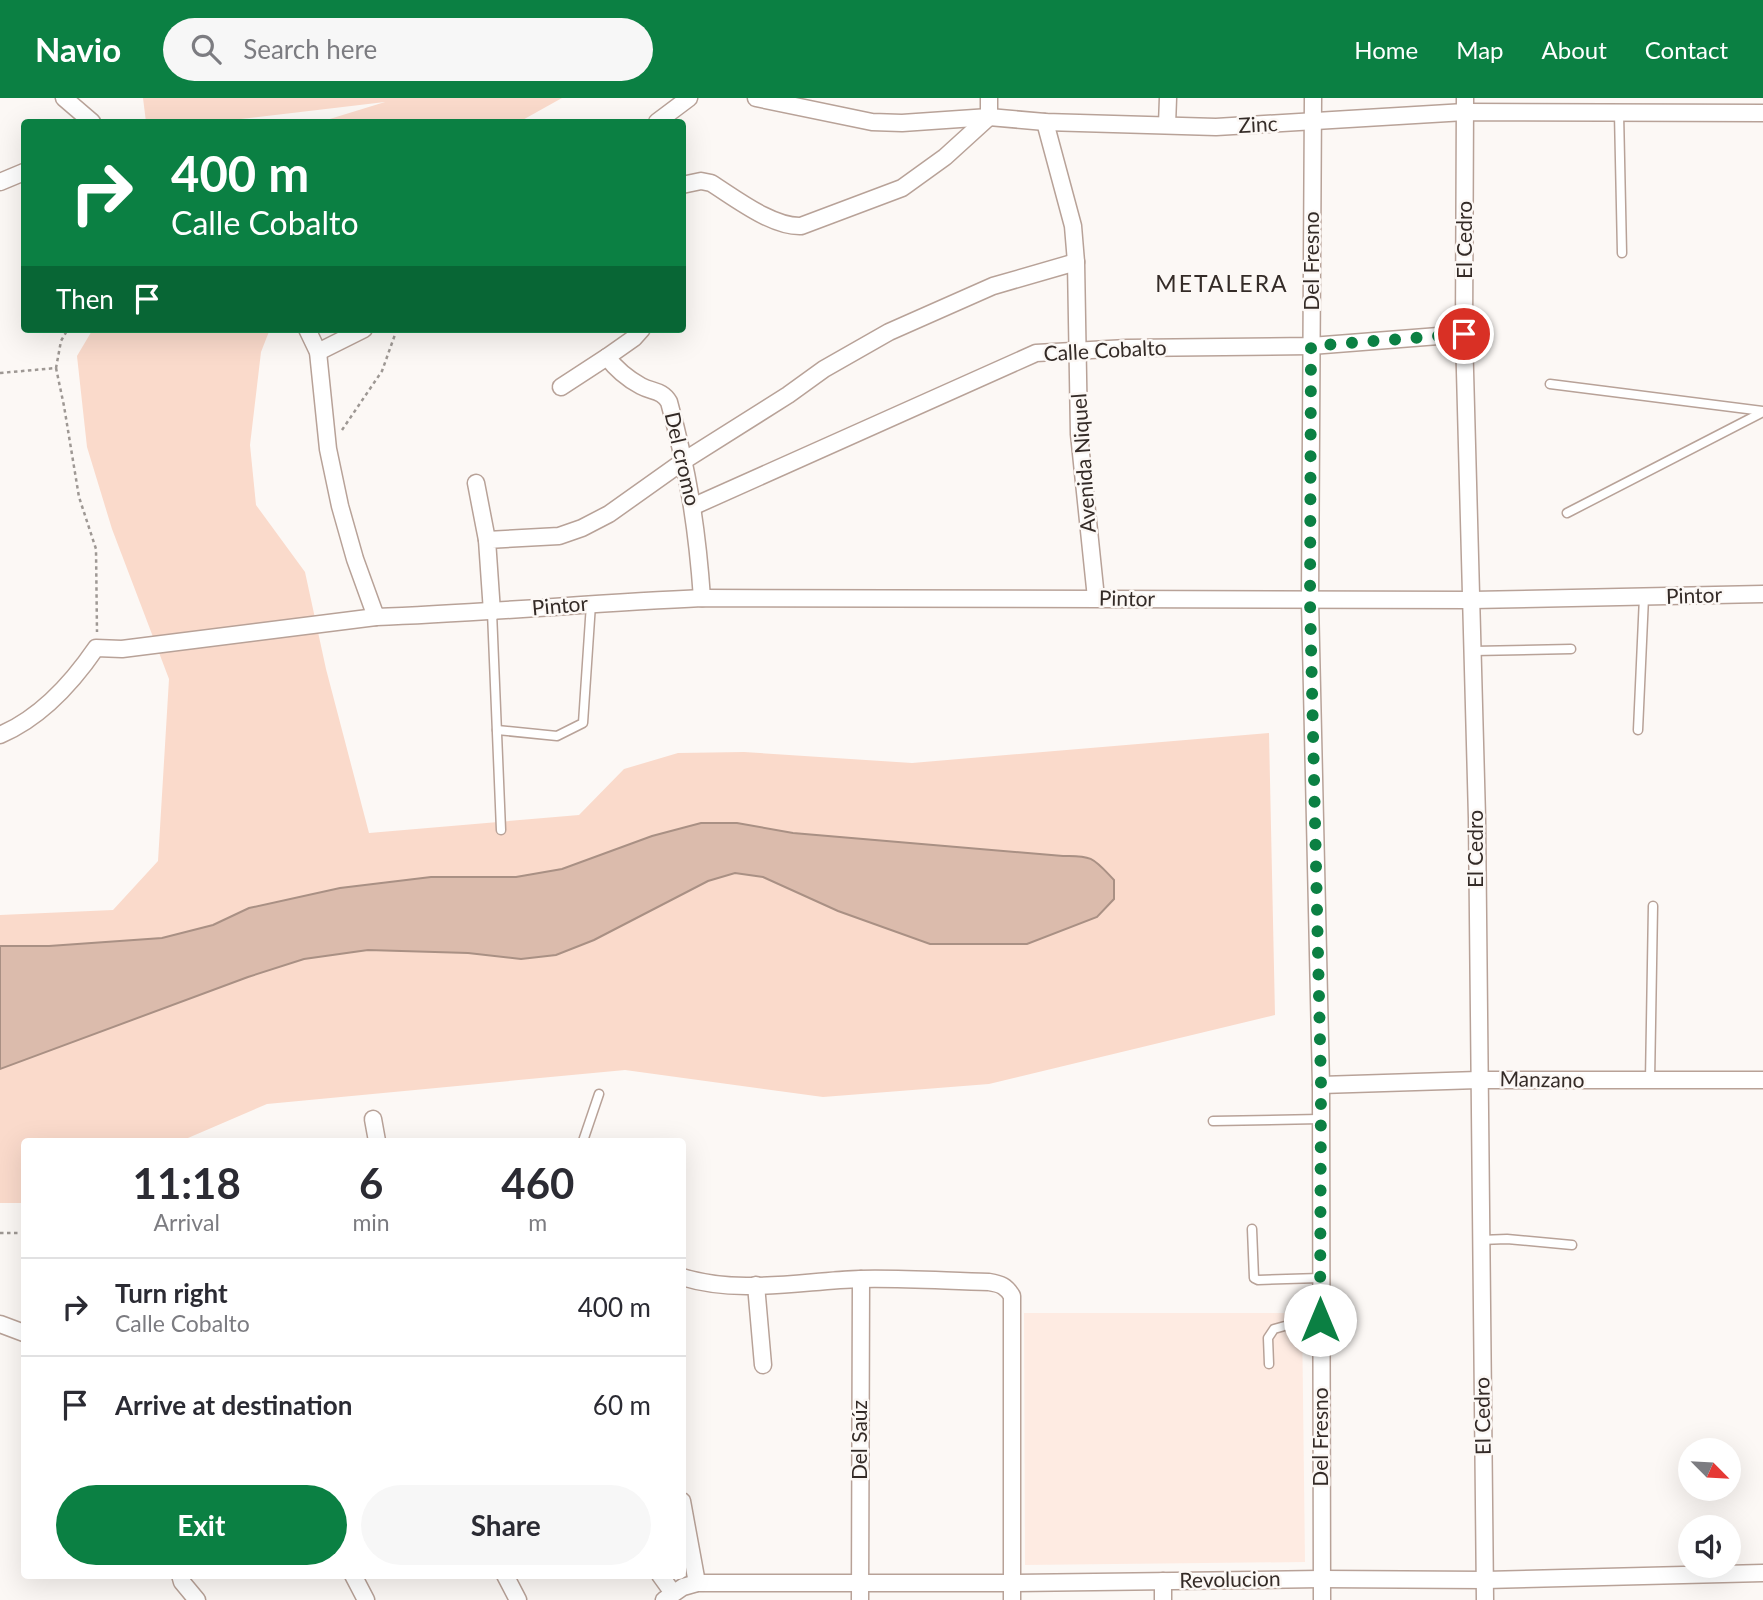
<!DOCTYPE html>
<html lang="en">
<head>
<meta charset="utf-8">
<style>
  body { margin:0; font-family:Lato,sans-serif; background:#f7f7f7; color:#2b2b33; height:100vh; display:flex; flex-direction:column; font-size:26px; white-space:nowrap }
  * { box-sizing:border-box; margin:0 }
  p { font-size:23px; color:#7c7c81 }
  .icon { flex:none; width:38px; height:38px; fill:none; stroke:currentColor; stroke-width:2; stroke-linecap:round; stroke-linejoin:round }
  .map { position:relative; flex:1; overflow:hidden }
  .side { position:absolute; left:21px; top:1040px; width:665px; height:441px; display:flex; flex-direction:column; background:#fff; border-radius:7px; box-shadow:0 7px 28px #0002 }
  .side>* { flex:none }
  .guide { position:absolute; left:21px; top:21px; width:665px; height:214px; border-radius:7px; box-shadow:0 7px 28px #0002; background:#0b8043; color:#fff; overflow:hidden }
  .needle { width:46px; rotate:114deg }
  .controls { position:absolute; left:1678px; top:1340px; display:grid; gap:14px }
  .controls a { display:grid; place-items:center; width:63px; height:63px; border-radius:50%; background:#fff; box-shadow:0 7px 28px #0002; font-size:35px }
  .pin { position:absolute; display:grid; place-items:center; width:60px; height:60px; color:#fff; margin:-30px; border:4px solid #fff; border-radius:50%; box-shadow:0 2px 7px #0007 }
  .me { position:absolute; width:77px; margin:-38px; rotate:0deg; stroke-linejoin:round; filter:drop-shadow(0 0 5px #0008) }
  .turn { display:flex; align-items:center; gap:24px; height:147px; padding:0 35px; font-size:32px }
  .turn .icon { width:91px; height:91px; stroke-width:2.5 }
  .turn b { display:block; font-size:49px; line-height:60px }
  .then { display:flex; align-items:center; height:66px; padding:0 35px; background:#0003; gap:14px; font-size:26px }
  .eta { display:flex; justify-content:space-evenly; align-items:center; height:119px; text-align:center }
  .eta b { font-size:42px; font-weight:700; line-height:49px }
  .primary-button { display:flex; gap:14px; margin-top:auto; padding:14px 35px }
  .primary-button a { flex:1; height:80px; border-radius:42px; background:#0b8043; color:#fff; font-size:28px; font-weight:700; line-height:80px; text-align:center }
  .primary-button a+a { background:#f7f7f7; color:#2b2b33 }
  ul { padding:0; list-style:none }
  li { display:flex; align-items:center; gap:21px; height:98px; padding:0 35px; border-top:2px solid #e1e1e2 }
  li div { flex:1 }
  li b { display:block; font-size:26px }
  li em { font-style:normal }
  header { display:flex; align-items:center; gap:42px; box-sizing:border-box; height:98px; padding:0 35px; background:#0b8043; color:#fff }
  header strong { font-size:33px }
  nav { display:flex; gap:38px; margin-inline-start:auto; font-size:24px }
  .search { width:490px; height:63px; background:#f7f7f7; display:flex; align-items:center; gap:18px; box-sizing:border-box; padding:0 24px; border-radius:38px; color:#7c7c81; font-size:26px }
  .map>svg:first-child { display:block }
  .built { fill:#feebe2 }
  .green { fill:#fadacb }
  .water { fill:#dbbbac; stroke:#a99084; stroke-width:2 }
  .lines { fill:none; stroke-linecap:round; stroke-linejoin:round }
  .lane-casing { stroke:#b8a298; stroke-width:11 }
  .street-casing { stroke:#b8a298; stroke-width:19 }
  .path { stroke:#9e9894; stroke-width:2.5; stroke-dasharray:3.5 3.5; stroke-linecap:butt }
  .lane { stroke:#fff; stroke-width:8 }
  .street { stroke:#fff; stroke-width:16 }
  .route { stroke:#0b8043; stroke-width:12; stroke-dasharray:0 21.6 }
  .labels { text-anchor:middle; stroke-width:5; stroke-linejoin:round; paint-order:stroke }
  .street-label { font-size:21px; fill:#342b27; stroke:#fcf8f5 }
  .neighbourhood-label { font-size:23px; letter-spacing:2px; fill:#342b27; stroke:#fcf8f5 }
</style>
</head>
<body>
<header>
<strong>Navio</strong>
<div class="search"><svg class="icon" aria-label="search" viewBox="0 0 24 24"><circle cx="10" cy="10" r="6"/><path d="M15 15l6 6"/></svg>Search here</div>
<nav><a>Home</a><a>Map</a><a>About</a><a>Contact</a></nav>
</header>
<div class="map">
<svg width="1763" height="1502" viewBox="0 0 1763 1502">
  <rect width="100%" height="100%" fill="#fcf8f5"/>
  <path class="built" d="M1024,1215H1302L1305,1464L1025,1467Z"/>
  <g class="green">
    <path d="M143,0H562L519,24H320L385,4L215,24H146Z"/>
    <path d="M93,231H270L261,254L250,347L256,407L305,474L326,571L369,735L579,717L624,671L678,655L744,654L912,665L1269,635L1275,917L989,986L823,999L625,972L267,1006L181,1043H24V1105H0V817L113,812L158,763L169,581L112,431L87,349L77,258Z"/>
  </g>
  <path class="water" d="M701,725H737L793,735L1063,758C1093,757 1094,761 1114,782V801L1097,819L1027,846H930L838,813L763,779L735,775L708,783L594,842L556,857L521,861L468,855L368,852L304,861L248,879L0,971V848H49L162,840L213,827L249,810L340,790L431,779H516L562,771L652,738Z"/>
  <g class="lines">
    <defs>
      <g id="lane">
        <path d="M1619,15L1622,155"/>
        <path d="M1550,286L1763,313"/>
        <path d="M1567,415L1763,314"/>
        <path d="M492,514L501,732"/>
        <path d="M1473,553L1571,551"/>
        <path d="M497,632L557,638L583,625L591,506"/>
        <path d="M1638,632L1644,499"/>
        <path d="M1650,983L1653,808"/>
        <path d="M1213,1023L1320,1021"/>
        <path d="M583,1043L599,996"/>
        <path d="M1252,1131L1254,1180L1258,1182L1320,1180"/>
        <path d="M1480,1142L1507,1141L1572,1147"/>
        <path d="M1269,1266L1268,1240L1274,1231L1299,1224L1320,1222"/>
      </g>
      <g id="street">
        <path d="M64,0L92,24"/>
        <path d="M756,0L872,24L902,25L989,19L1045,24L1216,29L1465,14L1763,15"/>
        <path d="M1313,0L1310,503L1321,987L1322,1502"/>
        <path d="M1465,0L1464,236L1477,720L1485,1502"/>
        <path d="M657,24L689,0"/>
        <path d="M1045,24L1073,128L1076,164L1079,336L1096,500"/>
        <path d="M1167,27L1168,0"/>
        <path d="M0,84L24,74"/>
        <path d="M682,87L701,83L711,85C735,100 772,129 801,128L902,90L945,59L989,19V0"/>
        <path d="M307,231L318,254L328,351L340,408L355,461L376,519C485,515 593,505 702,500L1472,502L1763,496"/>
        <path d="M642,231L634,240L607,259C616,271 628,281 641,288C652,294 662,292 669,304C688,373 697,429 702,500"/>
        <path d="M318,254L364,231"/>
        <path d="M561,289L607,259"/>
        <path d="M476,385L487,442"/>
        <path d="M694,408L1036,255L1127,250L1311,248L1464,236"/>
        <path d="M492,514L487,442L559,438L582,430L609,416L685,362L788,297L824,271L889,234L993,188L1076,164"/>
        <path d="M0,637C40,620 72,585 96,550L122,551L376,519"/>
        <path d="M1321,987L1478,982H1763"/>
        <path d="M373,1021L377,1043"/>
        <path d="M682,1179C740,1197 801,1183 860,1181C903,1180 946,1183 989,1184C1001,1186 1006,1188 1012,1198V1502"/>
        <path d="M756,1187L763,1267"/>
        <path d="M0,1226L24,1235"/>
        <path d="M682,1403L697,1485"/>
        <path d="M180,1477L182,1484L197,1502"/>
        <path d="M353,1477L366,1502"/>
        <path d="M505,1477L518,1502"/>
        <path d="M660,1477L673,1495"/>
        <path d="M1163,1483V1502"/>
        <path d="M664,1502L683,1489L697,1485H1013L1321,1481L1485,1482L1763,1475"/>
        <path d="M860,1502L861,1181"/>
      </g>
    </defs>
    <use href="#lane" class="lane-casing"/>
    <use href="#street" class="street-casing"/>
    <g class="path">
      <path d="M56,270L64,308L79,399L96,451L97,534"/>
      <path d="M0,275L56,270L61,243L68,231"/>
      <path d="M342,332L382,273L397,231"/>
      <path d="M0,1135H24"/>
    </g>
    <use href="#lane" class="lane"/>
    <use href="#street" class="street"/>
  </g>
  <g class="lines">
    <path class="route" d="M1320,1222L1321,987L1310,503L1311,248L1464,236"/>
  </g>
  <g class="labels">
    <g class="street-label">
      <text transform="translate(1258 27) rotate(-3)" y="7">Zinc</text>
      <text transform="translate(1465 142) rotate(-90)" y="7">El Cedro</text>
      <text transform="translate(1312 163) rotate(-90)" y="7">Del Fresno</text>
      <text transform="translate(1105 253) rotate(-3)" y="7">Calle Cobalto</text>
      <text transform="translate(682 361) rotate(77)" y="7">Del cromo</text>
      <text transform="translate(1084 365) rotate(-94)" y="7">Avenida Niquel</text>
      <text transform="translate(1694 498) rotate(-2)" y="7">Pintor</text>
      <text transform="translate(1127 501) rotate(1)" y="7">Pintor</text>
      <text transform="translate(560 508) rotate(-5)" y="7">Pintor</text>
      <text transform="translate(1476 751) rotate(-90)" y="7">El Cedro</text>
      <text transform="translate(1542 982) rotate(1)" y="7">Manzano</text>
      <text transform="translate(1483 1318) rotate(-91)" y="7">El Cedro</text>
      <text transform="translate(1321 1339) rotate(-90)" y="7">Del Fresno</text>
      <text transform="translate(860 1342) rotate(-90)" y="7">Del Saúz</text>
      <text transform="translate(1230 1482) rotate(-1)" y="7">Revolucion</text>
    </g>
    <g class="neighbourhood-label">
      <text x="1222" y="194">METALERA</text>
    </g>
  </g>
</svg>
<div class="controls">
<a><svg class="needle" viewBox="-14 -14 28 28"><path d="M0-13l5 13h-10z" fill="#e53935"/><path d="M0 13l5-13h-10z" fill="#7c7c81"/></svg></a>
<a><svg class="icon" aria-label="sound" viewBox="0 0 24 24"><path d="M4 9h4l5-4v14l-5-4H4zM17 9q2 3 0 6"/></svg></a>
</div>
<div class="pin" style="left:1464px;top:236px;background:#d93025"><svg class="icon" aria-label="arrive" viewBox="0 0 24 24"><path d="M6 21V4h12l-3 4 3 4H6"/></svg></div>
<svg class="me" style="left:1320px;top:1222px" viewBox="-20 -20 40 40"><circle r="19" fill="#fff"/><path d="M0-13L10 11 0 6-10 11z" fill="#0b8043"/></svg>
<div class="guide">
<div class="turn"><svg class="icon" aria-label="right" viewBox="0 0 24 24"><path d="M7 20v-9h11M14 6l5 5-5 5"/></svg><div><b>400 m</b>Calle Cobalto</div></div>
<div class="then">Then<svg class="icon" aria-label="arrive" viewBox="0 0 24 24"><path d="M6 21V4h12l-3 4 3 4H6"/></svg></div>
</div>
<section class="side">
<div class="eta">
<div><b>11:18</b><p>Arrival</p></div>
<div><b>6</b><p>min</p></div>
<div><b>460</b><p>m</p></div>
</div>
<ul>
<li><svg class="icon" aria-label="right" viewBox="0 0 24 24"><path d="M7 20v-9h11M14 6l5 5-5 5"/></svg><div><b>Turn right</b><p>Calle Cobalto</p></div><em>400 m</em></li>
<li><svg class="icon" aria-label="arrive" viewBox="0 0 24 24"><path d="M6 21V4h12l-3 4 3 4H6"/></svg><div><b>Arrive at destination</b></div><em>60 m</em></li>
</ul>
<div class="primary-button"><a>Exit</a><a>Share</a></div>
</section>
</div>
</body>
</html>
